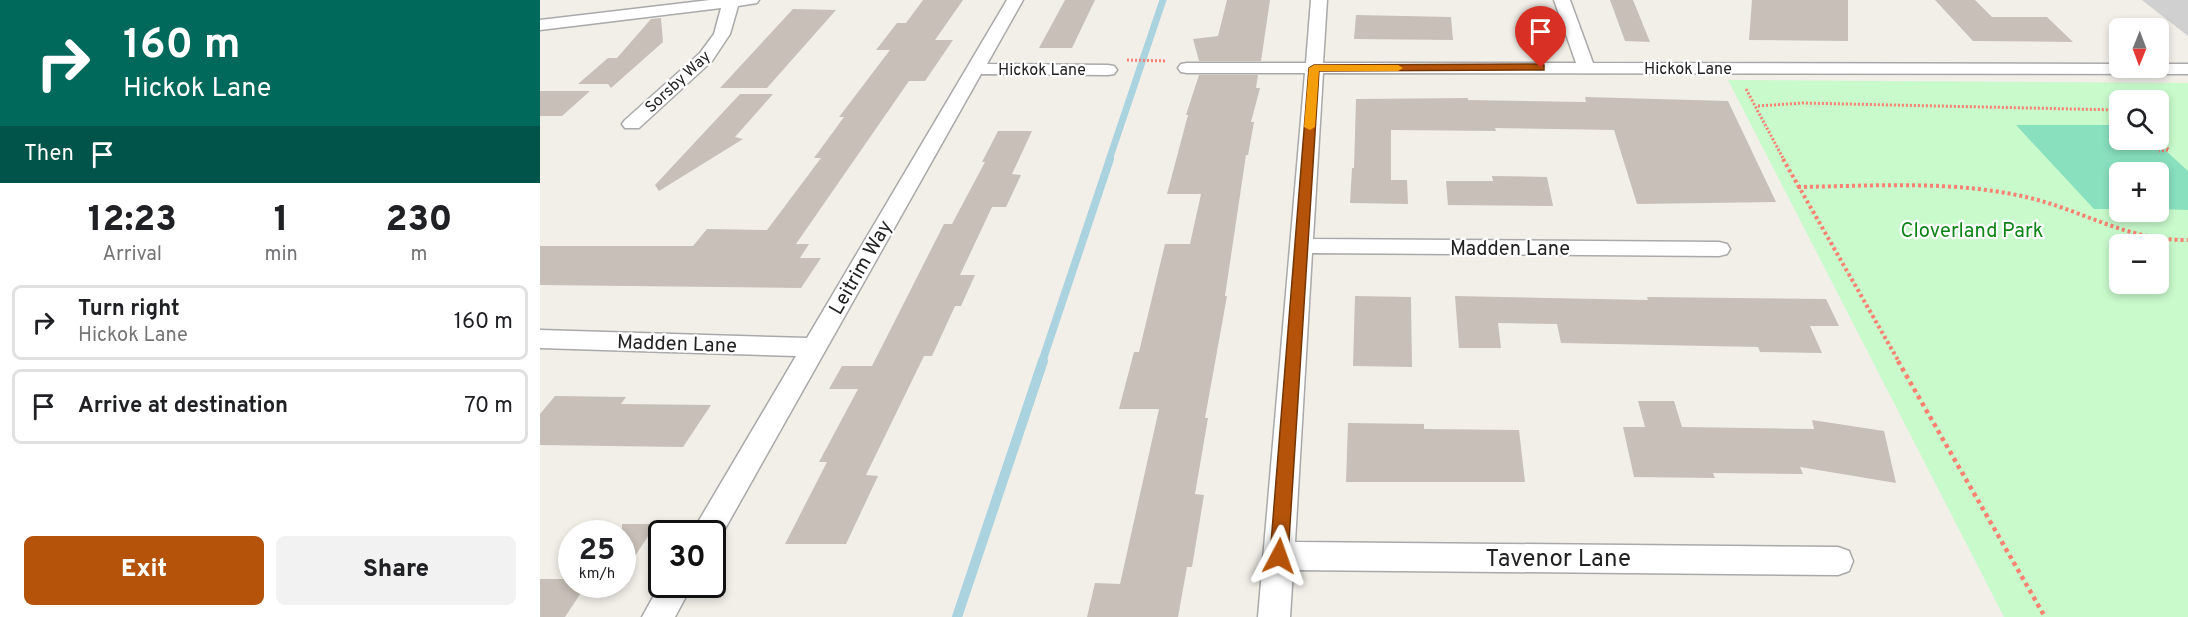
<!DOCTYPE html>
<html lang="en">
<head>
<meta charset="utf-8">
<style>
  body { margin:0; font-family:Overpass,sans-serif; background:#f2f2f2; color:#202124; height:100vh; display:flex; flex-direction:column; font-size:22px; white-space:nowrap }
  * { box-sizing:border-box; margin:0 }
  p { font-size:20px; color:#757577 }
  .icon { flex:none; width:33px; height:33px; fill:none; stroke:currentColor; stroke-width:2; stroke-linecap:round; stroke-linejoin:round }
  .map { position:relative; flex:1; overflow:hidden }
  .panel { display:flex; flex-direction:column; background:#fff; width:540px }
  .panel>* { flex:none }
  .banner { background:#00695c; color:#fff; overflow:hidden }
  .needle { width:39px; rotate:181deg }
  .tools { position:absolute; left:1569px; top:18px; display:grid; gap:12px }
  .tools a { display:grid; place-items:center; width:60px; height:60px; border-radius:9px; background:#fff; box-shadow:0 3px 9px #0003; font-size:30px }
  .speed { position:absolute; left:18px; top:520px; display:flex; gap:12px; font-size:30px; font-weight:700; text-align:center }
  .speed>* { display:grid; place-content:center; width:78px; height:78px; border-radius:50%; background:#fff; box-shadow:0 3px 9px #0003; line-height:1 }
  .speed small { font-size:15px; font-weight:400 }
  .speed .limit { border:3px solid #111; border-radius:9px; background:#fff; color:#111 }
  .pin { position:absolute; display:grid; place-items:center; width:51px; height:51px; color:#fff; margin:-62px -26px; border-radius:50% 50% 50% 0; rotate:-45deg; box-shadow:0 0 6px #0007 }
  .pin .icon { rotate:45deg }
  .me { position:absolute; width:66px; margin:-33px; rotate:4deg; stroke-linejoin:round; filter:drop-shadow(0 0 4px #0008) }
  .turn { display:flex; align-items:center; gap:21px; height:126px; padding:0 24px; font-size:27px }
  .turn .icon { width:78px; height:78px; stroke-width:2.5 }
  .turn b { display:block; font-size:42px; line-height:51px }
  .then { display:flex; align-items:center; height:57px; padding:0 24px; background:#0003; gap:12px; font-size:22px }
  .eta { display:flex; justify-content:space-evenly; align-items:center; height:102px; text-align:center }
  .eta b { font-size:36px; font-weight:800; line-height:42px }
  .cta { display:flex; gap:12px; margin-top:auto; padding:12px 24px }
  .cta a { flex:1; height:69px; border-radius:9px; background:#b45309; color:#fff; font-size:24px; font-weight:800; line-height:69px; text-align:center }
  .cta a+a { background:#f2f2f2; color:#202124 }
  ul { padding:0; list-style:none }
  li { display:flex; align-items:center; gap:18px; height:75px; margin:0 12px 9px; padding:0 12px; border:3px solid #e0e0e0; border-radius:9px }
  li div { flex:1 }
  li b { display:block; font-size:22px }
  li em { font-style:normal }
  main { display:flex; flex:1; min-height:0 }
  .map>svg:first-child { display:block }
  .religious { fill:#d0d0d0 }
  .park { fill:#c8facc; fill-rule:evenodd }
  .pitch { fill:#88e0be }
  .lines { fill:none; stroke-linecap:round; stroke-linejoin:round }
  .stream-far2 { stroke:#aad3df; stroke-width:7 }
  .stream-far1 { stroke:#aad3df; stroke-width:8 }
  .stream { stroke:#aad3df; stroke-width:10 }
  .building { fill:#c7bfb8 }
  .street-casing { stroke:#a9a9a9; stroke-width:3 }
  .path-far2 { stroke:#fa8072; stroke-width:3; stroke-dasharray:2 2; stroke-linecap:butt }
  .path-far1 { stroke:#fa8072; stroke-width:4; stroke-dasharray:3 3; stroke-linecap:butt }
  .path { stroke:#fa8072; stroke-width:4.5; stroke-dasharray:4 4; stroke-linecap:butt }
  .street { fill:#fff; fill-rule:evenodd }
  .route { fill:#b45309; stroke:#753606; stroke-width:1.5 }
  .slow { fill:#f59e0b }
  .labels { text-anchor:middle; stroke-width:4.5; stroke-linejoin:round; paint-order:stroke }
  .far-street-label { font-size:16px; fill:#222; stroke:#fff }
  .park-label { font-size:20px; fill:#0c8416; stroke:#fff }
  .street-label { font-size:20px; fill:#222; stroke:#fff }
  .near-street-label { font-size:24px; fill:#222; stroke:#fff }
</style>
</head>
<body>
<main>
<section class="panel">
<div class="banner">
<div class="turn"><svg class="icon" aria-label="right" viewBox="0 0 24 24"><path d="M7 20v-9h11M14 6l5 5-5 5"/></svg><div><b>160 m</b>Hickok Lane</div></div>
<div class="then">Then<svg class="icon" aria-label="arrive" viewBox="0 0 24 24"><path d="M6 21V4h12l-3 4 3 4H6"/></svg></div>
</div>
<div class="eta">
<div><b>12:23</b><p>Arrival</p></div>
<div><b>1</b><p>min</p></div>
<div><b>230</b><p>m</p></div>
</div>
<ul>
<li><svg class="icon" aria-label="right" viewBox="0 0 24 24"><path d="M7 20v-9h11M14 6l5 5-5 5"/></svg><div><b>Turn right</b><p>Hickok Lane</p></div><em>160 m</em></li>
<li><svg class="icon" aria-label="arrive" viewBox="0 0 24 24"><path d="M6 21V4h12l-3 4 3 4H6"/></svg><div><b>Arrive at destination</b></div><em>70 m</em></li>
</ul>
<div class="cta"><a>Exit</a><a>Share</a></div>
</section>
<div class="map">
<svg width="1648" height="617" viewBox="0 0 1648 617">
  <rect width="100%" height="100%" fill="#f2efe9"/>
  <path class="religious" d="M1602,0H1648V36Z"/>
  <path class="park" d="M1188,80L1648,83V617H1464ZM1580,100H1618V140H1580ZM1580,172H1618V212H1580ZM1580,244H1618V284H1580Z"/>
  <path class="pitch" d="M1476,125H1579L1580,140H1614L1648,171V210L1619,209L1618,172H1580L1579,209H1554Z"/>
  <g class="lines">
    <path class="stream-far2" d="M569,160L623,0"/>
    <path class="stream-far1" d="M502,362L570,159"/>
    <path class="stream" d="M417,617L503,361"/>
  </g>
  <g class="building">
    <path d="M383,0H423L395,40H413L385,81H369L256,244H269L260,258H281L261,288L0,285V246H153L167,229L227,230L281,158H274L304,117H299L350,50H336L357,23H366Z"/>
    <path d="M525,0H555L532,48H499Z"/>
    <path d="M687,0H730L721,61H659L653,39L678,36Z"/>
    <path d="M1070,0H1093L1110,42L1085,41Z"/>
    <path d="M1212,0H1308V41L1209,40Z"/>
    <path d="M1395,0H1435L1452,17H1507L1533,42L1433,41Z"/>
    <path d="M253,9L296,10L227,88H180Z"/>
    <path d="M816,15L911,17L913,40L814,39Z"/>
    <path d="M121,18L123,42L71,88L68,84H38L68,58H77L111,19Z"/>
    <path d="M659,75H718L716,88H720L711,122H714L708,155H706L685,296H687L665,418H668L655,494L664,495L652,567H647L638,617H547L555,583L580,584L619,409H579L594,352H599L625,244H650L661,194H627L648,115H646Z"/>
    <path d="M0,91H50L22,116H0Z"/>
    <path d="M200,94H233L195,137L203,139L119,191L115,185Z"/>
    <path d="M1045,97L1188,101L1236,202L1097,204L1074,130L955,128L956,131L851,130V180H867L868,204L810,203L812,168H814L816,99L928,98V100L1046,102Z"/>
    <path d="M458,131H492L472,174L481,175L466,207H452L420,275H435L421,306H415L392,356H384L326,475L338,476L306,544H245L287,462H279L318,389H289L302,366H332L404,224H412L445,162H442Z"/>
    <path d="M952,176L1007,177L1013,206L908,205L906,181H953Z"/>
    <path d="M815,296L871,297L872,367L813,366Z"/>
    <path d="M915,296L1108,300L1107,297L1286,299L1299,326H1270L1282,353L1220,352L1218,347L1021,343L1017,324L958,323L961,348H919Z"/>
    <path d="M15,396L86,397L81,404L171,405L143,447L0,445V414Z"/>
    <path d="M1098,401H1134L1142,427L1274,429L1272,420L1344,431L1356,483L1260,467L1263,474L1173,473L1175,478L1094,477L1083,427H1105Z"/>
    <path d="M808,423L884,424V429L979,430L985,482H806Z"/>
    <path d="M82,524H116L82,576Z"/>
    <path d="M0,579H32V585H46L25,617H0Z"/>
  </g>
  <g class="lines">
    <defs>
      <g id="street">
        <path d="M170,0H219L217,3L198,6L190,34L172,61L99,128H85L82,124L85,120L160,53L174,34L181,8L0,30V20Z"/>
        <path d="M467,0H483L447,64L568,65L574,66L577,70L574,74L568,75L441,74L177,543L172,545V534H151L256,356L0,348V330L267,338Z"/>
        <path d="M771,0H787L783,63H1036L1014,0H1030L1053,63L1580,64V68H1618V64H1648V74L783,73L773,239L1179,242L1187,244L1190,249L1187,254L1179,256L772,253L755,542L1298,547L1309,551L1313,561L1309,571L1298,575L753,570L750,617H718L765,73H647L641,72L638,68L641,64L647,63H766Z"/>
        <path d="M122,581V585H152L135,617H102Z"/>
      </g>
    </defs>
    <use href="#street" class="street-casing"/>
    <g class="path-far2">
      <path d="M587,60L627,61"/>
      <path d="M1206,89L1244,160"/>
      <path d="M1218,106L1262,103L1580,110"/>
      <path d="M1618,110H1622L1626,104"/>
      <path d="M1618,140L1629,150L1619,151"/>
    </g>
    <g class="path-far1">
      <path d="M1243,159L1359,362"/>
      <path d="M1258,187C1333,186 1412,180 1486,197C1543,210 1587,241 1648,240"/>
    </g>
    <path class="path" d="M1358,361L1505,617"/>
    <use href="#street" class="street"/>
  </g>
  <path class="route" d="M1001,64L1004,65V70L779,71L748,556L745,562L739,564L733,562L730,556L769,68L774,65Z"/>
  <path class="slow" d="M774,65H858L863,68L858,71H779L775,127L770,130L764,127L769,68Z"/>
  <g class="labels">
    <g class="far-street-label">
      <text x="1148" y="74">Hickok Lane</text>
      <text x="502" y="75">Hickok Lane</text>
      <text transform="translate(137 81) rotate(-43)" y="6">Sorsby Way</text>
    </g>
    <g class="park-label">
      <text x="1432" y="237">Cloverland Park</text>
    </g>
    <g class="street-label">
      <text x="970" y="255">Madden Lane</text>
      <text transform="translate(320 267) rotate(-60)" y="7">Leitrim Way</text>
      <text transform="translate(137 343) rotate(2)" y="7">Madden Lane</text>
    </g>
    <g class="near-street-label">
      <text x="1018" y="566">Tavenor Lane</text>
    </g>
  </g>
</svg>
<div class="tools">
<a><svg class="needle" viewBox="-14 -14 28 28"><path d="M0-13l5 13h-10z" fill="#e53935"/><path d="M0 13l5-13h-10z" fill="#757577"/></svg></a>
<a><svg class="icon" aria-label="search" viewBox="0 0 24 24"><circle cx="10" cy="10" r="6"/><path d="M15 15l6 6"/></svg></a>
<a>+</a>
<a>−</a>
</div>
<div class="speed"><div>25<small>km/h</small></div><div class="limit">30</div></div>
<div class="pin" style="left:1001px;top:68px;background:#d93025"><svg class="icon" aria-label="arrive" viewBox="0 0 24 24"><path d="M6 21V4h12l-3 4 3 4H6"/></svg></div>
<svg class="me" style="left:739px;top:556px" viewBox="-20 -20 40 40"><path d="M0-17L14 15 0 8-14 15z" fill="#b45309" stroke="#fff" stroke-width="4"/></svg>
</div>
</main>
</body>
</html>
